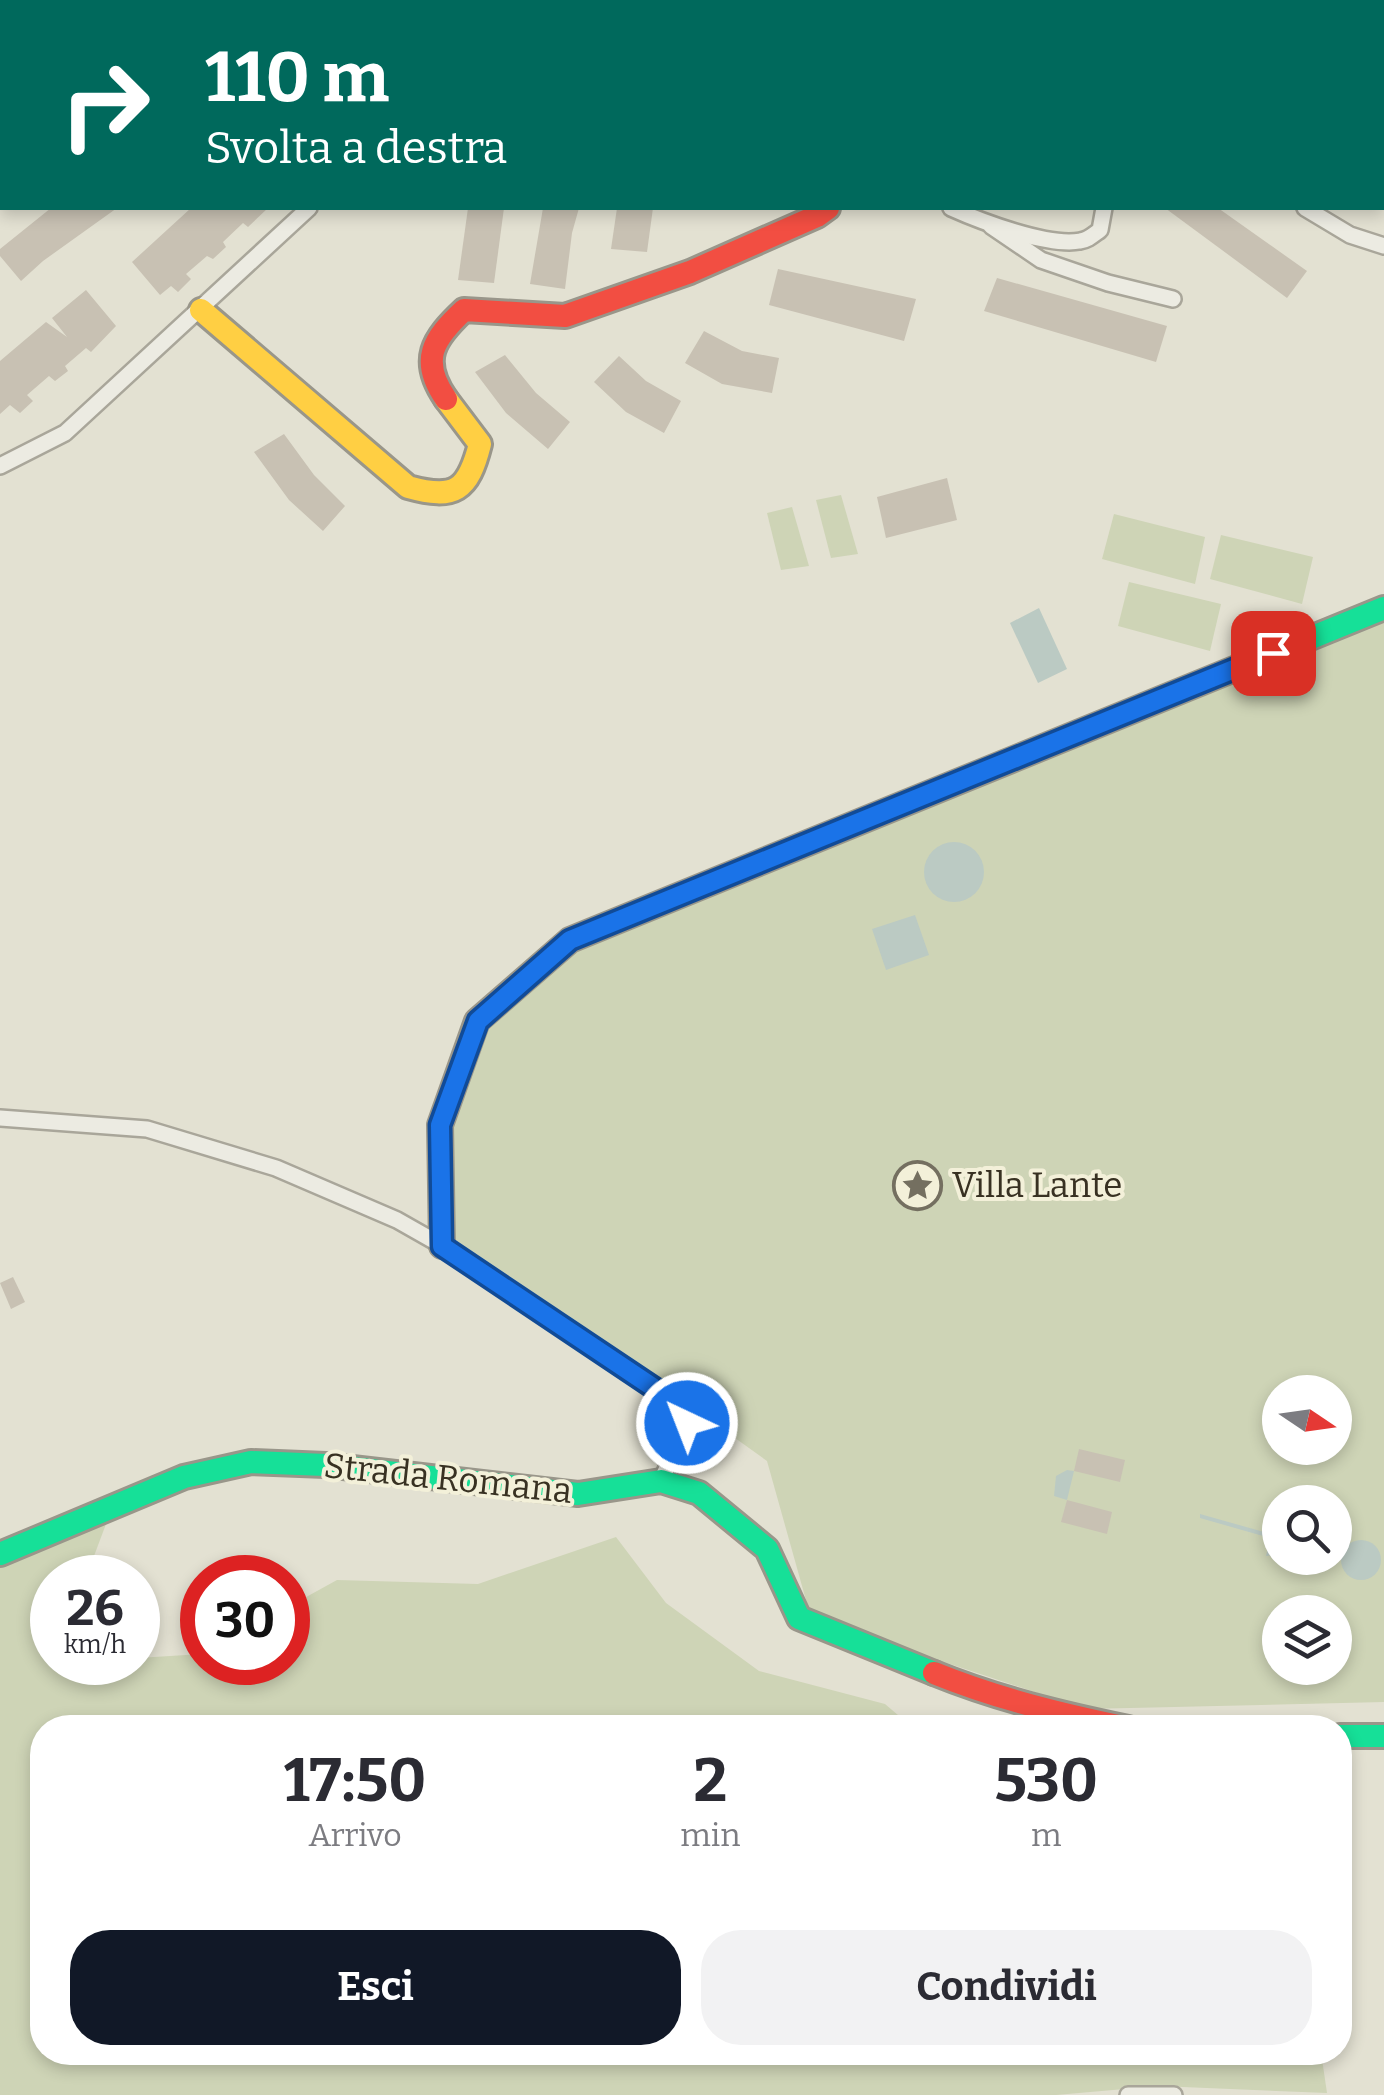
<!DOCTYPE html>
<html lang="it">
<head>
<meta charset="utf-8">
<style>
  body { margin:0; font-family:Bitter,serif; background:#f2f2f3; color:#2b2b33; height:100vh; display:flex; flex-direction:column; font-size:38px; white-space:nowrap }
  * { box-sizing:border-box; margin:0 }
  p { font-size:32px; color:#7c7c81 }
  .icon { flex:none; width:55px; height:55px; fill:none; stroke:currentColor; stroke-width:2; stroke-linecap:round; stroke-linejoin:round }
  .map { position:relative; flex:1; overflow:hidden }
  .details { position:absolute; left:30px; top:1715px; width:1322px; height:350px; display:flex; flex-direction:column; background:#fff; border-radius:40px; box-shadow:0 5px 15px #0003 }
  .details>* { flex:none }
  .banner { position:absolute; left:0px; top:0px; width:1385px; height:210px; box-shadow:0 5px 15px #0003; background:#00695c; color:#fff; overflow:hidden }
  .needle { width:65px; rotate:103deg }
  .buttons { position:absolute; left:1262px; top:1375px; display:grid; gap:20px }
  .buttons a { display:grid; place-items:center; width:90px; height:90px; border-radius:50%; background:#fff; box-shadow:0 5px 15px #0003; font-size:50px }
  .speed { position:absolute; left:30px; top:1555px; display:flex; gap:20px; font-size:50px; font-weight:700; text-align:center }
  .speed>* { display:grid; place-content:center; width:130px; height:130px; border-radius:50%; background:#fff; box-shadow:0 5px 15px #0003; line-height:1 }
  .speed small { font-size:25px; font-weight:400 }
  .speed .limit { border:15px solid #d22; background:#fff; color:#111 }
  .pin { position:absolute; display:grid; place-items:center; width:85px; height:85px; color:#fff; margin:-42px; border-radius:20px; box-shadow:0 5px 15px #0006 }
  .me { position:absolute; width:110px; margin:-55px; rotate:317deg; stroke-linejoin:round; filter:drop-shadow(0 0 8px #0008) }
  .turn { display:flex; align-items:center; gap:35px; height:210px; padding:0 40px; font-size:45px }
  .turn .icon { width:130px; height:130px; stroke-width:2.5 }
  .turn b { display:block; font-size:70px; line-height:85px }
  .eta { display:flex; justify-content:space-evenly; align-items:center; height:170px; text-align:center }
  .eta b { font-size:60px; font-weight:700; line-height:70px }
  .cta { display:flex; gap:20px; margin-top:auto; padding:20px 40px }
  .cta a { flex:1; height:115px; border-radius:40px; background:#111827; color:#fff; font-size:40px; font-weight:700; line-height:115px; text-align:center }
  .cta a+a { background:#f2f2f3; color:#2b2b33 }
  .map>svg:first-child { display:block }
  .green { fill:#ced4b6; fill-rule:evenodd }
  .water { fill:#bbcac3 }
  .building { fill:#c8c1b3 }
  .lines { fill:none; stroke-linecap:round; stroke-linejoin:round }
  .street-casing { stroke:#a9a69a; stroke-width:20 }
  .fast-casing { stroke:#99968a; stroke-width:28 }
  .slow-casing { stroke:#99968a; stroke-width:28 }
  .jam-casing { stroke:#99968a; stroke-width:28 }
  .street { stroke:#ecebe2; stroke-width:15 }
  .fast { stroke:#16e098; stroke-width:22 }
  .slow { stroke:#ffcf43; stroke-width:22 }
  .jam { stroke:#f24e42; stroke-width:22 }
  .route-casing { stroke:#114b97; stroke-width:25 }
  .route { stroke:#1a73e8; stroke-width:18 }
  .labels { text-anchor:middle; stroke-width:8; stroke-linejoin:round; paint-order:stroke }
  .poi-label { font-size:35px; fill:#383122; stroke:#f3f0d9; text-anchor:start }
  .street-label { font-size:35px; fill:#383122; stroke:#f3f0d9 }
</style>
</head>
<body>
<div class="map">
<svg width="1384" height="2095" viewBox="0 0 1384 2095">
  <rect width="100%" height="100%" fill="#e3e1d2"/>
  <g class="green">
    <path d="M841,495L858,554L831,558L816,500Z"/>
    <path d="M792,507L809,566L781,570L767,513Z"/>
    <path d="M1114,514L1205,537L1195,584L1102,559Z"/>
    <path d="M1221,535L1313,557L1302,604L1210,579Z"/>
    <path d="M1129,582L1221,604L1210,651L1118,626Z"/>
    <path d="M1384,618V1702L1086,1709L811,1618L767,1461L609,1348L452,1244L446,1125L483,1027L573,952L1320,647ZM1280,1392H1335V1448H1280ZM1280,1502H1335V1558H1280ZM1280,1612H1335V1668H1280Z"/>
    <path d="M109,1516L91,1564L108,1570L106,1577L52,1578V1662H138V1658L202,1654V1662H288V1607L337,1580L478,1584L616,1537L666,1603L759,1671L885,1704L912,1727L42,1728V2052H1321L1327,2093L1159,2086L1056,2095H0V1563Z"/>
  </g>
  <g class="water">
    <path d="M1039,608L1067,669L1038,683L1010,623Z"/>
    <circle cx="954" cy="872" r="30"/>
    <path d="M915,915L929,955L886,970L872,929Z"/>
    <path d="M1067,1470L1074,1471L1067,1500L1054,1496L1056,1476Z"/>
    <path d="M1200,1514L1271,1534L1276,1516L1280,1518V1554L1266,1556L1270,1538L1200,1518Z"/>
    <circle cx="1361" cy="1560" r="20"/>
  </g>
  <g class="building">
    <path d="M51,208H117L43,261L21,281L0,256V249Z"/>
    <path d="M191,208H268L248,227L243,223L223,242L226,247L213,259L207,256L186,274L191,279L178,292L171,286L160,295L132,262Z"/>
    <path d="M468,208H504L494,283L458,280Z"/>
    <path d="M543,208H579L572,233L565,289L530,284Z"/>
    <path d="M617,208H653L647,252L611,249Z"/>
    <path d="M1165,208H1218L1307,271L1287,298Z"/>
    <path d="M778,269L916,299L904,341L769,305Z"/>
    <path d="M997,278L1167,326L1156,362L984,311Z"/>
    <path d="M86,290L116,326L91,352L86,348L65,366L68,371L55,381L49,376L27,395L33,401L20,413L10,405L0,414V361L46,322L67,337L52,318Z"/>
    <path d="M704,331L742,351L779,358L772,393L722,384L685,363Z"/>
    <path d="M505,355L536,393L570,422L548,449L506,413L475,372Z"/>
    <path d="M619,356L646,381L681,401L664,433L626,412L594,382Z"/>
    <path d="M284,434L314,475L345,506L323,531L289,500L254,452Z"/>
    <path d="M947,478L957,520L886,538L877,497Z"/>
    <path d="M13,1277L25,1302L11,1309L0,1283Z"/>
    <path d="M1079,1449L1125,1460L1120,1482L1074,1471Z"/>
    <path d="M1067,1500L1112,1512L1107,1534L1061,1522Z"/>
  </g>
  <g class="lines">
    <defs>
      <g id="street">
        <path d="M1154,0L1160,2"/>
        <path d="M1186,0L1187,2"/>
        <path d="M1237,0L1238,2"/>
        <path d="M940,2L941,0"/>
        <path d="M1017,2L1020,0"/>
        <path d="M0,176L2,175"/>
        <path d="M1382,197L1384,199"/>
        <path d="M951,208C980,221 1048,247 1080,241C1088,240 1093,235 1100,230L1104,208"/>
        <path d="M1305,208L1350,235L1384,246"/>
        <path d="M991,226L1041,260L1108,283L1173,299"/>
        <path d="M0,466L65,433L309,208"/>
        <path d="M0,1118L147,1129L276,1168L397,1220L434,1241L681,1406L687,1423L661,1481"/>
        <path d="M1128,2095H1174"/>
      </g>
      <g id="fast">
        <path d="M442,1246L440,1125L477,1021L570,940L1384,608"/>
        <path d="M0,1554L184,1477L251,1462L326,1465L578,1494L661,1481L699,1493L767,1549L799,1618L934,1673"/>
        <path d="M1340,1736H1384"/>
      </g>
      <path id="slow" d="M201,310L408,487C455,500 468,491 480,444L446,399"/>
      <g id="jam">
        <path d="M446,399C419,360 433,339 464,310L565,316L690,272L817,216L828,208"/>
        <path d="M934,1673C998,1699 1061,1714 1128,1728"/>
      </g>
    </defs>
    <use href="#street" class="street-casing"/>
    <use href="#fast" class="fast-casing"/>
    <use href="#slow" class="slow-casing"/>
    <use href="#jam" class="jam-casing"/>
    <use href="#street" class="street"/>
    <use href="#fast" class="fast"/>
    <use href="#slow" class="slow"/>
    <use href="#jam" class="jam"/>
  </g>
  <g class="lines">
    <defs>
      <path id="route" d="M687,1423L681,1406L442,1246L440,1125L478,1021L570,940L1273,653"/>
    </defs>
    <use href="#route" class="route-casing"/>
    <use href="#route" class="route"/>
  </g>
  <defs>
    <symbol id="sight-ring" viewBox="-11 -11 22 22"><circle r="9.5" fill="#f3f0d9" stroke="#746f60" stroke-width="1.5"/><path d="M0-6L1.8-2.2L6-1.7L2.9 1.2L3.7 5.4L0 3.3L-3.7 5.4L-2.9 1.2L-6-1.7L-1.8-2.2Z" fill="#746f60"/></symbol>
  </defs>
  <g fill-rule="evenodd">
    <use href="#sight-ring" x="890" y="1158" width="55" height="55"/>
  </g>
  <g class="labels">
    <g class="poi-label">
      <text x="952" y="1197">Villa Lante</text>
    </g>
    <g class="street-label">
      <text transform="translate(448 1478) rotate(6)" y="12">Strada Romana</text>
    </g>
  </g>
</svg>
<div class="buttons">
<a><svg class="needle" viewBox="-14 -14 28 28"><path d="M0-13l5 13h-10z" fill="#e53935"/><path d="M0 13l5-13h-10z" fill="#7c7c81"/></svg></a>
<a><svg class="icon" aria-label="search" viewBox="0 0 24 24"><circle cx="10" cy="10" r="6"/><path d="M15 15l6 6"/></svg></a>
<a><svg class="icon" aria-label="layers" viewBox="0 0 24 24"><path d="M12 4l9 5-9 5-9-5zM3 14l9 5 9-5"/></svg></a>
</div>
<div class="speed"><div>26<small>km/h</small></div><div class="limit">30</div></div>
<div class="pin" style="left:1273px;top:653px;background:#d93025"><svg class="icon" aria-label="arrive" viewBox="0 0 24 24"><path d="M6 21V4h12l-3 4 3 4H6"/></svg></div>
<svg class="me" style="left:687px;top:1423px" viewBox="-20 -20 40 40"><circle r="17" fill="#1a73e8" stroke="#fff" stroke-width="3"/><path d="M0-11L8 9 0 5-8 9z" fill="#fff"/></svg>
<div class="banner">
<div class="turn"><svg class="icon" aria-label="right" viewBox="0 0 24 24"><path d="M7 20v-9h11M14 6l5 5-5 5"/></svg><div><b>110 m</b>Svolta a destra</div></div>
</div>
<section class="details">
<div class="eta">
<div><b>17:50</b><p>Arrivo</p></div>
<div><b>2</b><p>min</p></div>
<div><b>530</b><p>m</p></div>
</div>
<div class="cta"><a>Esci</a><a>Condividi</a></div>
</section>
</div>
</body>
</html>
